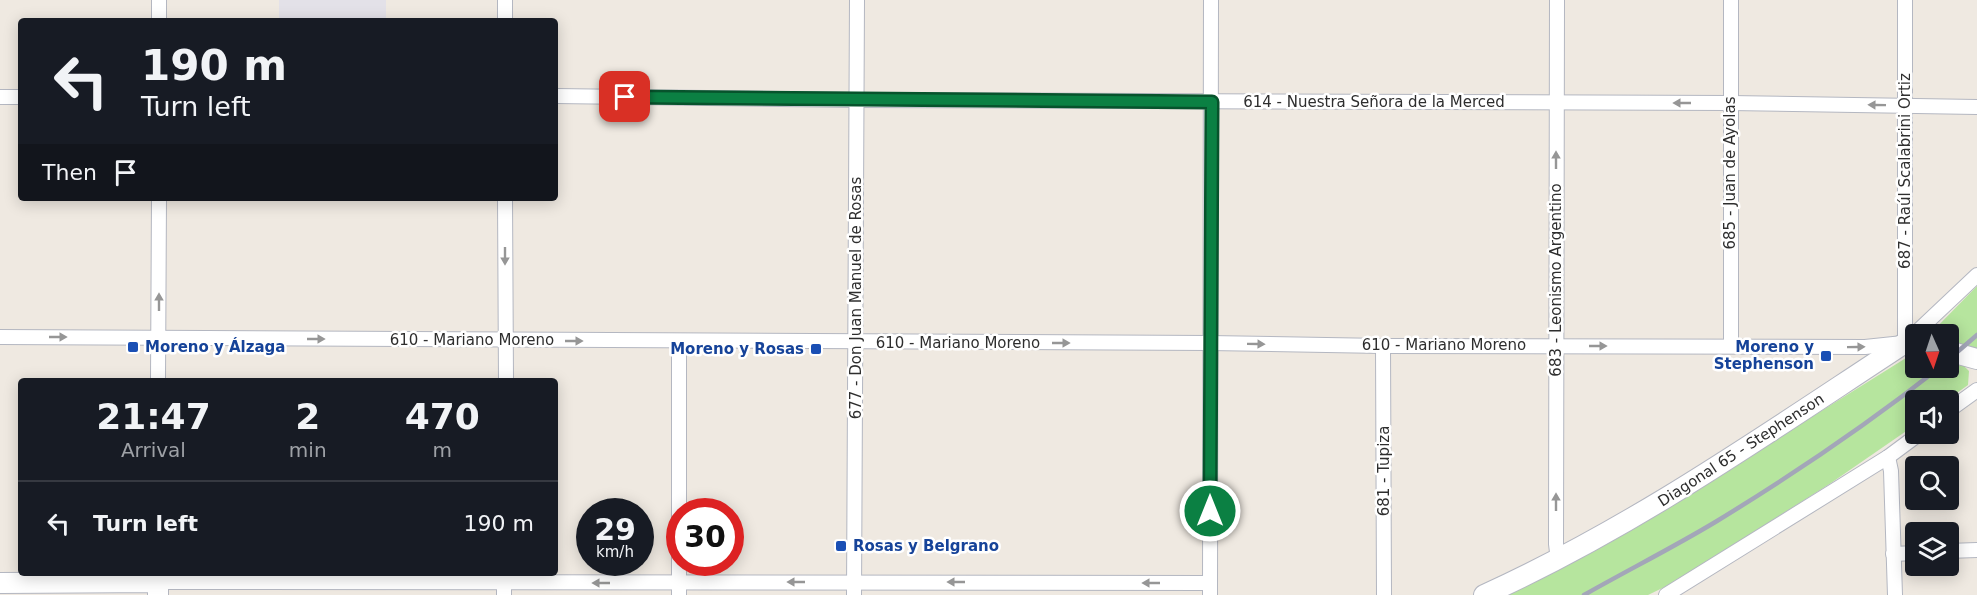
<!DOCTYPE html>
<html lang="en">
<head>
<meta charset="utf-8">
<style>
  body { margin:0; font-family:"DejaVu Sans",sans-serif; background:#242831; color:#f1f3f6; height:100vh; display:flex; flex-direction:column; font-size:22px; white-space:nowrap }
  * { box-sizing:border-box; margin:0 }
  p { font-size:20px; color:#9ea1a6 }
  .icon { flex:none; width:33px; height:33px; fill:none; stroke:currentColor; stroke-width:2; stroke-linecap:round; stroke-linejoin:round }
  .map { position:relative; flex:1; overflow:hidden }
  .details { position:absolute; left:18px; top:378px; width:540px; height:198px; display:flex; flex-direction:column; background:#171b24; border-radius:6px; box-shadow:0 3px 15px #0003 }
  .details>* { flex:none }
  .top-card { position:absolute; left:18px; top:18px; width:540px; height:183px; border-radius:6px; box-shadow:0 3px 15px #0003; background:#171b24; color:#f1f3f6; overflow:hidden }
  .needle { width:39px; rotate:177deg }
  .controls { position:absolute; left:1905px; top:324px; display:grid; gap:12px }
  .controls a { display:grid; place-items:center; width:54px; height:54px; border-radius:6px; background:#171b24; box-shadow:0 3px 15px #0003; font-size:30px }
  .speed { position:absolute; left:576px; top:498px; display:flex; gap:12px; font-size:30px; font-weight:700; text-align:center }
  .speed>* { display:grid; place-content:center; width:78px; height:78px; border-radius:50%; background:#171b24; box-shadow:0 3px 15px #0003; line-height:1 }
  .speed small { font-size:15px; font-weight:400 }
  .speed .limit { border:9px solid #d22; background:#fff; color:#111 }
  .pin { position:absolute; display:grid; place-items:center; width:51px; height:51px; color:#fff; margin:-26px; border-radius:12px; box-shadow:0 3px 9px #0006 }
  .me { position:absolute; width:66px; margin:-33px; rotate:0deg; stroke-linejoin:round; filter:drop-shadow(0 0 4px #0008) }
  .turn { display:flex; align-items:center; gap:21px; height:126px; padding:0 24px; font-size:27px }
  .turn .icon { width:78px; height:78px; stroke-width:2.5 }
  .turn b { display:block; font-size:42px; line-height:51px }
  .then { display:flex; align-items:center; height:57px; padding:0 24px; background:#0003; gap:12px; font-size:22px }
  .eta { display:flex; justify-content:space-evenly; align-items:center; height:102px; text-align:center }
  .eta b { font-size:36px; font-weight:700; line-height:42px }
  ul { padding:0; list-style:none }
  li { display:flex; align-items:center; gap:18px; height:84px; padding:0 24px; border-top:2px solid #363941 }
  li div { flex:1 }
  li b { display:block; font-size:22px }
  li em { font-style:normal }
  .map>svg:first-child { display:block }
  .industrial { fill:#e3e1e8 }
  .green { fill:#b6e59e }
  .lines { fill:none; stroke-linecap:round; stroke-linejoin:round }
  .street-casing { stroke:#b4b7c1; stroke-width:16 }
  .secondary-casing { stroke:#b4b7c1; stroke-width:22 }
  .street { stroke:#fff; stroke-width:14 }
  .secondary { stroke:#fff; stroke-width:20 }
  .rail { stroke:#a3a6b8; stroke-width:4.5 }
  .oneway { fill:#969696 }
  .route-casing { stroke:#07532c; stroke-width:15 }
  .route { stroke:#0b8043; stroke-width:10 }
  .transit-dot { fill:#1a4fb4; stroke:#fff; stroke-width:2 }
  .labels { text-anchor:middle; stroke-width:5; stroke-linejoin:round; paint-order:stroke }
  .street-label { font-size:15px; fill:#2e2e2e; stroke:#fff }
  .transit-label { font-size:15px; font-weight:bold; fill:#164399; stroke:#fff; text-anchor:start }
</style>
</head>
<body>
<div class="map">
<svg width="1977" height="595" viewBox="0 0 1977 595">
  <rect width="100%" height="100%" fill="#efe9e1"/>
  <rect class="industrial" x="279" y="0" width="107" height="21"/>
  <g class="green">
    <path d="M1977,286V352L1960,344L1949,341L1948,334H1930Z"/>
    <path d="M1906,358L1915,359L1916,368H1948L1949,364L1964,366L1969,371L1968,385L1947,400H1916L1915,425L1831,483L1679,580L1648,595H1500L1735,465Z"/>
  </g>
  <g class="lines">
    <defs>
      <g id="street">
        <path d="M1557,0L1556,544L1558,560"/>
        <path d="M1731,0V346"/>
        <path d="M159,21V0"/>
        <path d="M505,21V0"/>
        <path d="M555,96L857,100L1730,103L1977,107"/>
        <path d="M0,97H21"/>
        <path d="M505,198L506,381"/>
        <path d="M0,337L1209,343L1383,346L1865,347L1903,343"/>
        <path d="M1905,343V0"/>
        <path d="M1905,343L1977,275"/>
        <path d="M1383,346L1384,595"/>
        <path d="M158,381L159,198"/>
        <path d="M1948,411L1977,390"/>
        <path d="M1888,457L1891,471L1895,595"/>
        <path d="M1948,551L1977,550"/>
        <path d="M1893,554L1916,553"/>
        <path d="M158,575V582L1210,583"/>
        <path d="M504,595V573"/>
        <path d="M679,595V341"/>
        <path d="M854,595L857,0"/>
        <path d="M1210,595L1211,0"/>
        <path d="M1666,595L1888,457L1919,434"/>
      </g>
      <g id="secondary">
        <path d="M1948,351L1977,359"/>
        <path d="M0,583L158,582V595"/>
        <path d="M1484,595C1636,526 1766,434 1905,343L1916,344"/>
      </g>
    </defs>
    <use href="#street" class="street-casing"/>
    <use href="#secondary" class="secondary-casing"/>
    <use href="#street" class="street"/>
    <use href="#secondary" class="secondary"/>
    <g class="rail">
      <path d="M1948,360L1977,335"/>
      <path d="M1584,595C1628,570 1674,547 1717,521C1794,474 1868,424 1939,368"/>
    </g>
  </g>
  <defs><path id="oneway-solid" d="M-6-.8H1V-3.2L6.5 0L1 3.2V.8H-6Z" transform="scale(1.5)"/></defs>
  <g class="oneway">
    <use href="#oneway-solid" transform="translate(1682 103) rotate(180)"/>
    <use href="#oneway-solid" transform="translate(1877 105) rotate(-179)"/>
    <use href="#oneway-solid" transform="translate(1556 160) rotate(-90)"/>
    <use href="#oneway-solid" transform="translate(505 256) rotate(90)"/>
    <use href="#oneway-solid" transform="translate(159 302) rotate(-90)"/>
    <use href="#oneway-solid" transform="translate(58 337)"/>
    <use href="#oneway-solid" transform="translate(316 339)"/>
    <use href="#oneway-solid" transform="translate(574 341)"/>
    <use href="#oneway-solid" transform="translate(1061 343)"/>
    <use href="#oneway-solid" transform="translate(1256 344) rotate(1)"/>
    <use href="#oneway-solid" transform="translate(1598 346)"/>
    <use href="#oneway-solid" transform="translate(1856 347) rotate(-1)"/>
    <use href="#oneway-solid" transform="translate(1556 502) rotate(-90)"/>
    <use href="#oneway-solid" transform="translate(796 582) rotate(180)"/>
    <use href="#oneway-solid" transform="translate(956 582) rotate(-180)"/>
    <use href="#oneway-solid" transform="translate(601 583) rotate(180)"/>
    <use href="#oneway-solid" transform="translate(1151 583) rotate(-180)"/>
  </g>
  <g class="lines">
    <defs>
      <path id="route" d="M625,97L1212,102L1210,511"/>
    </defs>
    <use href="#route" class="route-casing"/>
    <use href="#route" class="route"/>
  </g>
  <g class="transit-dot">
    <rect x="127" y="341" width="12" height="12" rx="3"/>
    <rect x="810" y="343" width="12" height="12" rx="3"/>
    <rect x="1820" y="350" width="12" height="12" rx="3"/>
    <rect x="835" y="540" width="12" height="12" rx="3"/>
  </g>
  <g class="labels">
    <g class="street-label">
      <text x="1374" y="107">614 - Nuestra Señora de la Merced</text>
      <text transform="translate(1905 171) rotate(-90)" y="5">687 - Raúl Scalabrini Ortiz</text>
      <text transform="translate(1730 173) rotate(-90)" y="5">685 - Juan de Ayolas</text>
      <text transform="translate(1556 280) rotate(-90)" y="5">683 - Leonismo Argentino</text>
      <text transform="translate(856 298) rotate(-90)" y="5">677 - Don Juan Manuel de Rosas</text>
      <text x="472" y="345">610 - Mariano Moreno</text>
      <text x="958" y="348">610 - Mariano Moreno</text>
      <text x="1444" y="350">610 - Mariano Moreno</text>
      <text transform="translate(1741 450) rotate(-33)" y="5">Diagonal 65 - Stephenson</text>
      <text transform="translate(1384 471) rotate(-90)" y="5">681 - Tupiza</text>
    </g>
    <g class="transit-label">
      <text x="145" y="352">Moreno y Álzaga</text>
      <text x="1814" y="352" text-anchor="end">Moreno y<tspan x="1814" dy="17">Stephenson</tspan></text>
      <text x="804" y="354" text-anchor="end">Moreno y Rosas</text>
      <text x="853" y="551">Rosas y Belgrano</text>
    </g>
  </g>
</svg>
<div class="controls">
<a><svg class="needle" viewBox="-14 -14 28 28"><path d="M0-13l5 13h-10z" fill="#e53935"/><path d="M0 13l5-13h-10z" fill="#9ea1a6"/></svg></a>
<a><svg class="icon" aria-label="sound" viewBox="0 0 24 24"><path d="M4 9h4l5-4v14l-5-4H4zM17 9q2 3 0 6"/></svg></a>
<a><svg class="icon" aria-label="search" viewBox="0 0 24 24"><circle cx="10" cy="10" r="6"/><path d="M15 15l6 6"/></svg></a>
<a><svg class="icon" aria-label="layers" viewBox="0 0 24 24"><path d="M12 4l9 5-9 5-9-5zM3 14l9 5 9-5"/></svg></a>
</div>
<div class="speed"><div>29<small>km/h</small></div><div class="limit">30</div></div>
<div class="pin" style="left:625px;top:97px;background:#d93025"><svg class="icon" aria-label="arrive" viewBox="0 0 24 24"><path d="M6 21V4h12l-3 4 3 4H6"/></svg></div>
<svg class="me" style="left:1210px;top:511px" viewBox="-20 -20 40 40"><circle r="17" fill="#0b8043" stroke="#fff" stroke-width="3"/><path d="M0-11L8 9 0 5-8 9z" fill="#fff"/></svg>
<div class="top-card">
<div class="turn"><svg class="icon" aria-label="left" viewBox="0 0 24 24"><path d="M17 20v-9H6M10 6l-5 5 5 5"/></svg><div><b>190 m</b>Turn left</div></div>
<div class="then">Then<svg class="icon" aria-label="arrive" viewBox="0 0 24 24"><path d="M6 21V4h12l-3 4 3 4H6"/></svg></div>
</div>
<section class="details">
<div class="eta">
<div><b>21:47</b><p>Arrival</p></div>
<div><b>2</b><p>min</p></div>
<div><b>470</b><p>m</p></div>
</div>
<ul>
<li><svg class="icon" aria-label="left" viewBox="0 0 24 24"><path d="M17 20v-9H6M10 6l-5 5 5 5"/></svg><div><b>Turn left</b></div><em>190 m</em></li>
</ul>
</section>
</div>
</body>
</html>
